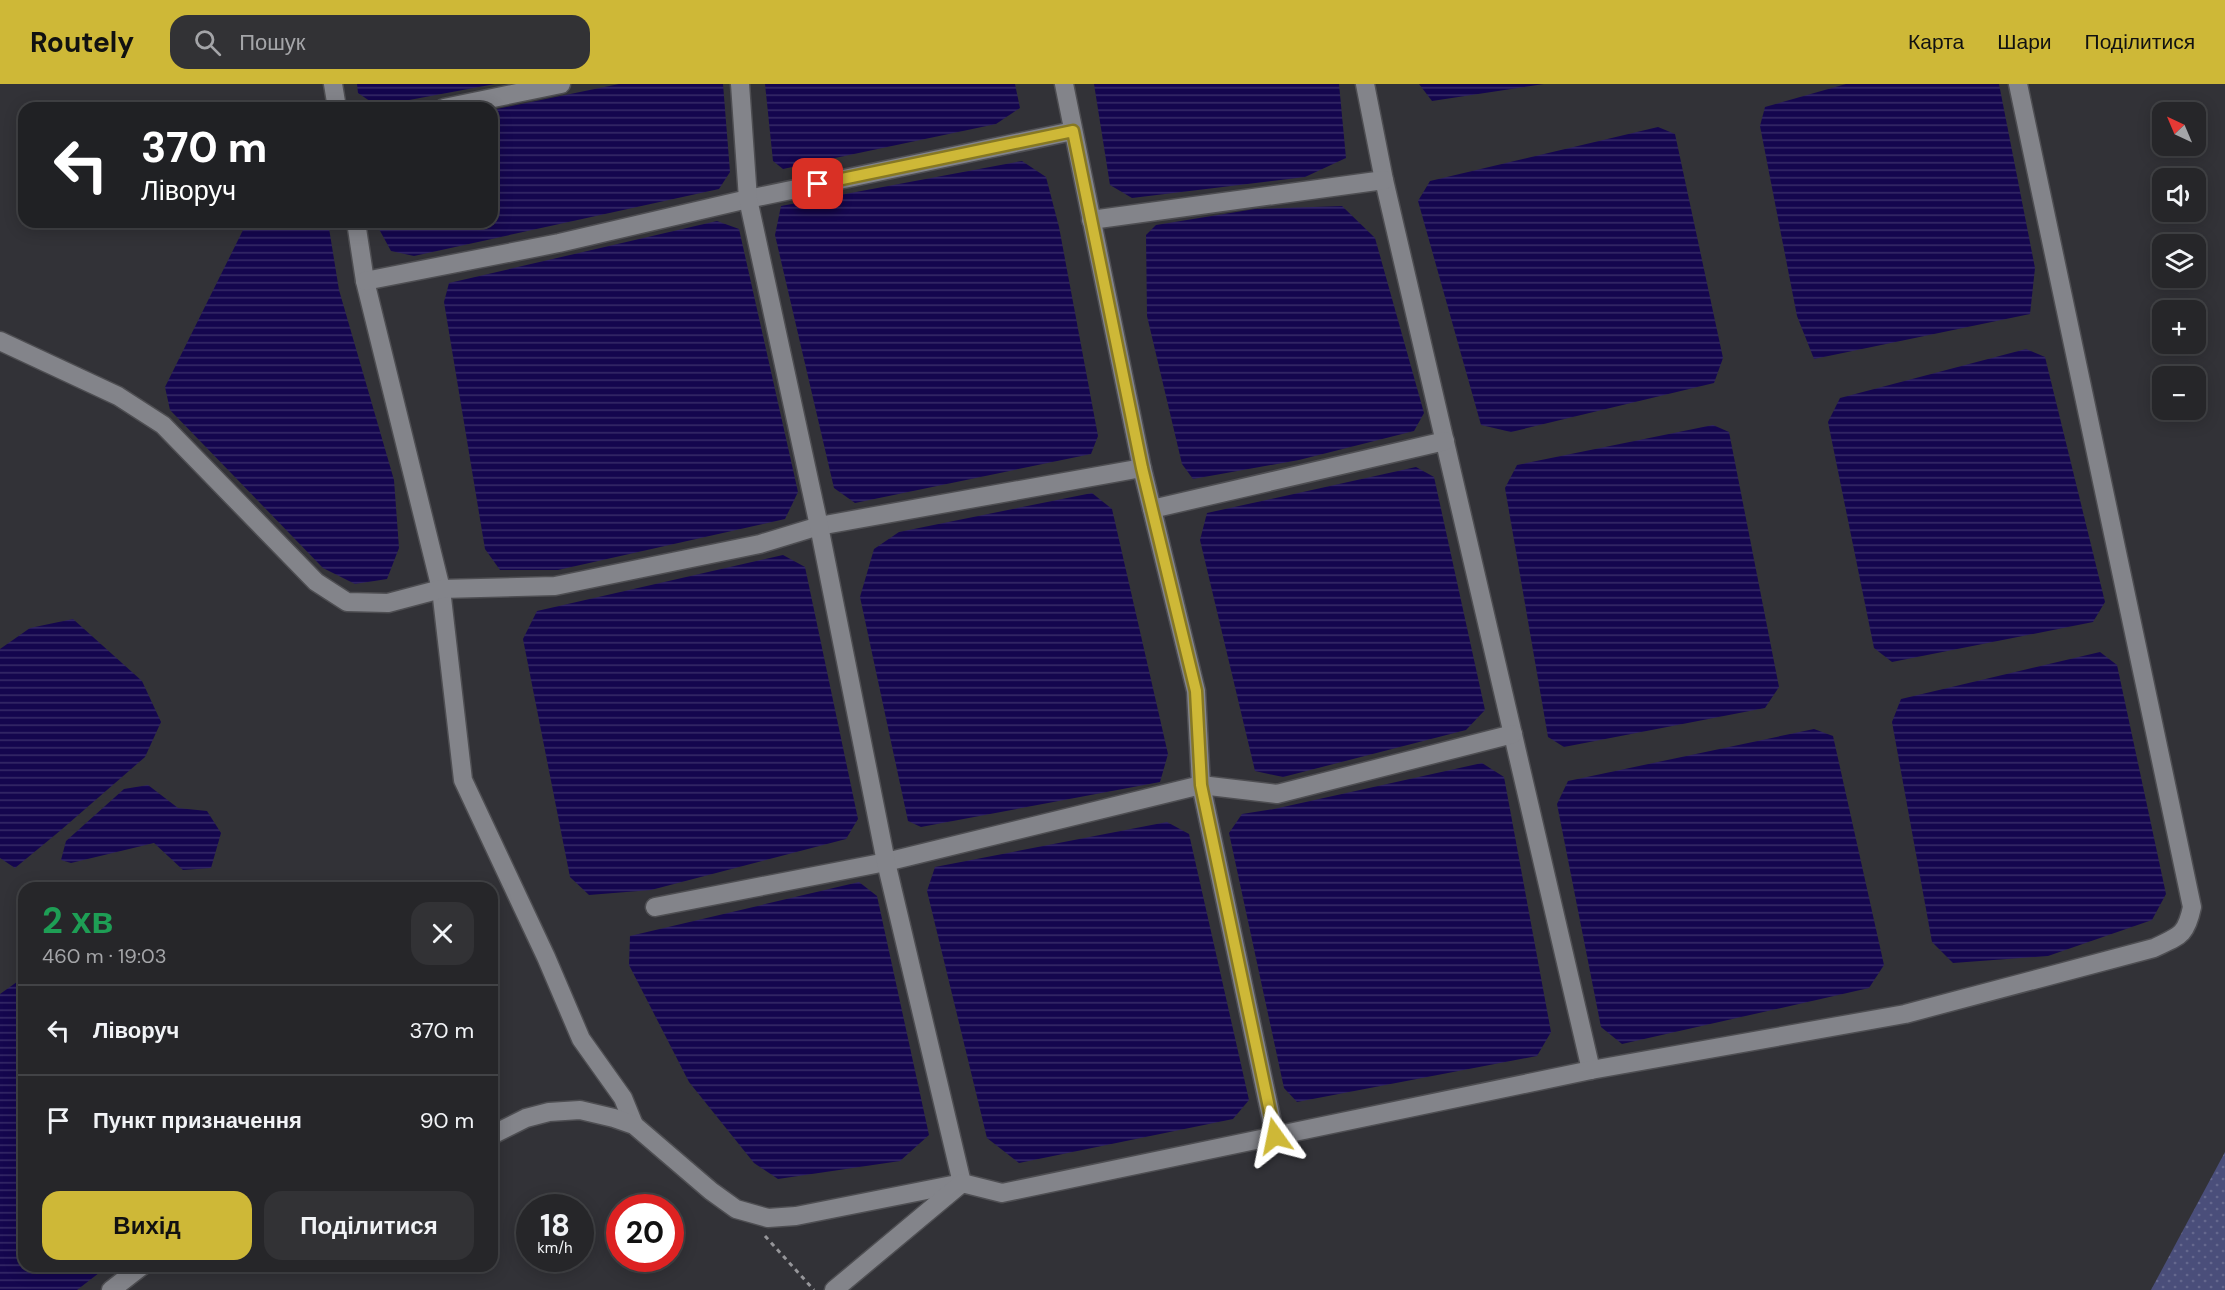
<!DOCTYPE html>
<html lang="uk">
<head>
<meta charset="utf-8">
<style>
  body { margin:0; font-family:"DM Sans",sans-serif; background:#323235; color:#f1f3f6; height:100vh; display:flex; flex-direction:column; font-size:22px; white-space:nowrap }
  * { box-sizing:border-box; margin:0 }
  p { font-size:20px; color:#a4a5a8 }
  .icon { flex:none; width:33px; height:33px; fill:none; stroke:currentColor; stroke-width:2; stroke-linecap:round; stroke-linejoin:round }
  .map { position:relative; flex:1; overflow:hidden }
  .drawer { position:absolute; left:18px; top:798px; width:480px; height:390px; display:flex; flex-direction:column; background:#262629; border-radius:18px; box-shadow:0 3px 15px #0003,0 0 0 2px #424346 }
  .drawer>* { flex:none }
  .banner { position:absolute; left:18px; top:18px; width:480px; height:126px; border-radius:18px; box-shadow:0 3px 15px #0003,0 0 0 2px #424346; background:#202124; color:#fff; overflow:hidden }
  .needle { width:39px; rotate:316deg }
  .controls { position:absolute; left:2152px; top:18px; display:grid; gap:12px }
  .controls a { display:grid; place-items:center; width:54px; height:54px; border-radius:12px; background:#262629; box-shadow:0 3px 15px #0003,0 0 0 2px #424346; font-size:30px }
  .speed { position:absolute; left:516px; top:1110px; display:flex; gap:12px; font-size:30px; font-weight:700; text-align:center }
  .speed>* { display:grid; place-content:center; width:78px; height:78px; border-radius:50%; background:#262629; box-shadow:0 3px 15px #0003,0 0 0 2px #424346; line-height:1 }
  .speed small { font-size:15px; font-weight:400 }
  .speed .limit { border:9px solid #d22; background:#fff; color:#111 }
  .pin { position:absolute; display:grid; place-items:center; width:51px; height:51px; color:#fff; margin:-26px; border-radius:12px; box-shadow:0 3px 9px #0006 }
  .me { position:absolute; width:66px; margin:-33px; rotate:348deg; stroke-linejoin:round; filter:drop-shadow(0 0 4px #0008) }
  .turn { display:flex; align-items:center; gap:21px; height:126px; padding:0 24px; font-size:27px }
  .turn .icon { width:78px; height:78px; stroke-width:2.5 }
  .turn b { display:block; font-size:42px; line-height:51px }
  .round { display:grid; place-items:center; flex:none; width:63px; height:63px; border-radius:18px; background:#323235 }
  .head { display:flex; align-items:center; justify-content:space-between; height:102px; padding:0 24px }
  h1 { font-size:36px; font-weight:700; line-height:45px; color:#1e9e55 }
  .primary-button { display:flex; gap:12px; margin-top:auto; padding:12px 24px }
  .primary-button a { flex:1; height:69px; border-radius:18px; background:#ceb837; color:#111; font-size:24px; font-weight:700; line-height:69px; text-align:center }
  .primary-button a+a { background:#323235; color:#f1f3f6 }
  ul { padding:0; list-style:none }
  li { display:flex; align-items:center; gap:18px; height:90px; padding:0 24px; border-top:2px solid #424346 }
  li div { flex:1 }
  li b { display:block; font-size:22px }
  li em { font-style:normal }
  header { display:flex; align-items:center; gap:36px; box-sizing:border-box; height:84px; padding:0 30px; background:#ceb837; color:#111 }
  header strong { font-size:28px }
  nav { display:flex; gap:33px; margin-inline-start:auto; font-size:21px }
  .search { width:420px; height:54px; background:#323235; display:flex; align-items:center; gap:15px; box-sizing:border-box; padding:0 21px; border-radius:18px; color:#a4a5a8; font-size:22px }
  .map>svg:first-child { display:block }
  .grass { fill:url(#grass-dots) }
  .water { fill:url(#water-rules) }
  .lines { fill:none; stroke-linecap:round; stroke-linejoin:round }
  .minor-casing { stroke:#4e4e52; stroke-width:21 }
  .path { stroke:#96969a; stroke-width:3; stroke-dasharray:4.5 4.5; stroke-linecap:butt }
  .minor { stroke:#83848a; stroke-width:18 }
  .route-casing { stroke:#867824; stroke-width:15 }
  .route { stroke:#ceb837; stroke-width:10 }
</style>
</head>
<body>
<header>
<strong>Routely</strong>
<div class="search"><svg class="icon" aria-label="search" viewBox="0 0 24 24"><circle cx="10" cy="10" r="6"/><path d="M15 15l6 6"/></svg>Пошук</div>
<nav><a>Карта</a><a>Шари</a><a>Поділитися</a></nav>
</header>
<div class="map">
<svg width="2225" height="1206" viewBox="0 0 2225 1206">
  <defs>
    <pattern id="grass-dots" width="8" height="8" patternUnits="userSpaceOnUse" patternTransform="scale(1.5)"><rect width="8" height="8" fill="#4a4e7a"/><path d="M2 2h.1M6 6h.1" fill="none" stroke="#65688e" stroke-width="1.8" stroke-linecap="round"/></pattern>
    <pattern id="water-rules" width="6" height="5" patternUnits="userSpaceOnUse" patternTransform="scale(1.5)"><rect width="6" height="5" fill="#14064e"/><path d="M0 2.5h6" fill="none" stroke="#372b68"/></pattern>
  </defs>
  <rect width="100%" height="100%" fill="#323237"/>
  <path class="grass" d="M2225,1068V1206H2151Z"/>
  <g class="water">
    <path d="M357,0H495L377,22L358,9Z"/>
    <path d="M619,0H723L730,88L719,105L414,172L391,167L379,145V138H492V26Z"/>
    <path d="M765,0H1015L1020,24L996,40L783,85L773,77Z"/>
    <path d="M1094,0H1339L1346,74L1305,93L1132,114L1110,101Z"/>
    <path d="M1419,0H1544L1432,17Z"/>
    <path d="M1846,0H1999L2035,184L2030,230L1814,275L1797,232L1760,42L1765,23Z"/>
    <path d="M1658,43L1675,50L1723,274L1714,299L1511,348L1481,341L1418,117L1430,97Z"/>
    <path d="M1022,77L1046,93L1059,143L1098,352L1091,370L855,419L834,404L775,151L781,122Z"/>
    <path d="M1342,122L1375,154L1424,329L1414,347L1299,376L1193,395L1182,380L1147,232L1146,151L1156,141L1255,125Z"/>
    <path d="M717,137L739,145L798,408L785,435L558,486H500L485,465L444,218L449,199Z"/>
    <path d="M247,138H328L339,206L394,396L399,464L387,495L355,500L323,484L170,326L165,303Z"/>
    <path d="M2026,265L2045,273L2105,518L2093,538L1892,578L1874,564L1828,338L1840,314Z"/>
    <path d="M1713,341L1729,348L1779,603L1765,624L1564,663L1548,653L1505,404L1517,381Z"/>
    <path d="M1416,383L1434,393L1485,626L1466,646L1283,693L1255,687L1200,456L1207,429Z"/>
    <path d="M1092,409L1112,425L1168,670L1160,698L921,743L908,737L860,513L874,465L899,448Z"/>
    <path d="M783,471L805,483L858,735L846,755L651,806L589,811L570,793L523,555L537,527Z"/>
    <path d="M73,535L142,597L161,638L145,673L61,746L15,784L0,774V565L30,544Z"/>
    <path d="M2100,568L2117,581L2166,810L2152,836L2048,872L1953,879L1932,858L1892,638L1901,615Z"/>
    <path d="M1814,645L1833,652L1884,881L1869,904L1622,960L1601,943L1557,720L1568,697Z"/>
    <path d="M1482,679L1504,693L1551,948L1537,972L1297,1018L1284,1004L1229,749L1242,730L1274,725Z"/>
    <path d="M148,701L178,724L207,727L221,749L211,784L183,786L154,759L71,779L61,776L66,757L124,705Z"/>
    <path d="M1167,738L1189,750L1249,1016L1233,1035L1019,1079L987,1054L927,807L935,783Z"/>
    <path d="M859,798L877,812L929,1051L900,1077L778,1095L754,1079L689,998L629,881L630,852Z"/>
    <path d="M24,893V1182H108L77,1206H0V910Z"/>
  </g>
  <g class="lines">
    <defs>
      <g id="minor">
        <path d="M333,0L337,24"/>
        <path d="M1064,0L1142,384L1196,607L1201,701L1275,1052"/>
        <path d="M1365,0L1384,96L1591,986"/>
        <path d="M444,24L561,0"/>
        <path d="M1091,136L1384,96"/>
        <path d="M356,138L365,197L441,505L463,696L546,873L581,955L623,1014L634,1041"/>
        <path d="M365,197L559,159L748,115L1073,47"/>
        <path d="M0,257L118,312L163,341L316,498L347,518L388,519L441,505L555,502L760,460L819,442L1142,384"/>
        <path d="M1152,425L1445,357"/>
        <path d="M655,823L886,778L1201,701L1277,710L1513,650"/>
        <path d="M492,1051L526,1034L549,1028L580,1026L614,1034L634,1041L711,1107L736,1125L768,1134L796,1132L962,1099L886,778L819,442L748,115L740,0"/>
        <path d="M111,1206L142,1182"/>
        <path d="M834,1206L962,1099L1002,1109L1591,986L1905,930L2154,864C2179,852 2186,852 2192,823L2018,0"/>
      </g>
    </defs>
    <use href="#minor" class="minor-casing"/>
    <path class="path" d="M765,1152L814,1206"/>
    <use href="#minor" class="minor"/>
  </g>
  <g class="lines">
    <defs>
      <path id="route" d="M818,100L1073,47L1142,384L1196,607L1201,701L1275,1052"/>
    </defs>
    <use href="#route" class="route-casing"/>
    <use href="#route" class="route"/>
  </g>
</svg>
<div class="controls">
<a><svg class="needle" viewBox="-14 -14 28 28"><path d="M0-13l5 13h-10z" fill="#e53935"/><path d="M0 13l5-13h-10z" fill="#a4a5a8"/></svg></a>
<a><svg class="icon" aria-label="sound" viewBox="0 0 24 24"><path d="M4 9h4l5-4v14l-5-4H4zM17 9q2 3 0 6"/></svg></a>
<a><svg class="icon" aria-label="layers" viewBox="0 0 24 24"><path d="M12 4l9 5-9 5-9-5zM3 14l9 5 9-5"/></svg></a>
<a>+</a>
<a>−</a>
</div>
<div class="speed"><div>18<small>km/h</small></div><div class="limit">20</div></div>
<div class="pin" style="left:818px;top:100px;background:#d93025"><svg class="icon" aria-label="arrive" viewBox="0 0 24 24"><path d="M6 21V4h12l-3 4 3 4H6"/></svg></div>
<svg class="me" style="left:1275px;top:1052px" viewBox="-20 -20 40 40"><path d="M0-17L14 15 0 8-14 15z" fill="#ceb837" stroke="#fff" stroke-width="4"/></svg>
<div class="banner">
<div class="turn"><svg class="icon" aria-label="left" viewBox="0 0 24 24"><path d="M17 20v-9H6M10 6l-5 5 5 5"/></svg><div><b>370 m</b>Ліворуч</div></div>
</div>
<section class="drawer">
<div class="head"><div><h1>2 хв</h1><p>460 m · 19:03</p></div><a class="round"><svg class="icon" aria-label="close" viewBox="0 0 24 24"><path d="M6 6l12 12M18 6L6 18"/></svg></a></div>
<ul>
<li><svg class="icon" aria-label="left" viewBox="0 0 24 24"><path d="M17 20v-9H6M10 6l-5 5 5 5"/></svg><div><b>Ліворуч</b></div><em>370 m</em></li>
<li><svg class="icon" aria-label="arrive" viewBox="0 0 24 24"><path d="M6 21V4h12l-3 4 3 4H6"/></svg><div><b>Пункт призначення</b></div><em>90 m</em></li>
</ul>
<div class="primary-button"><a>Вихід</a><a>Поділитися</a></div>
</section>
</div>
</body>
</html>
